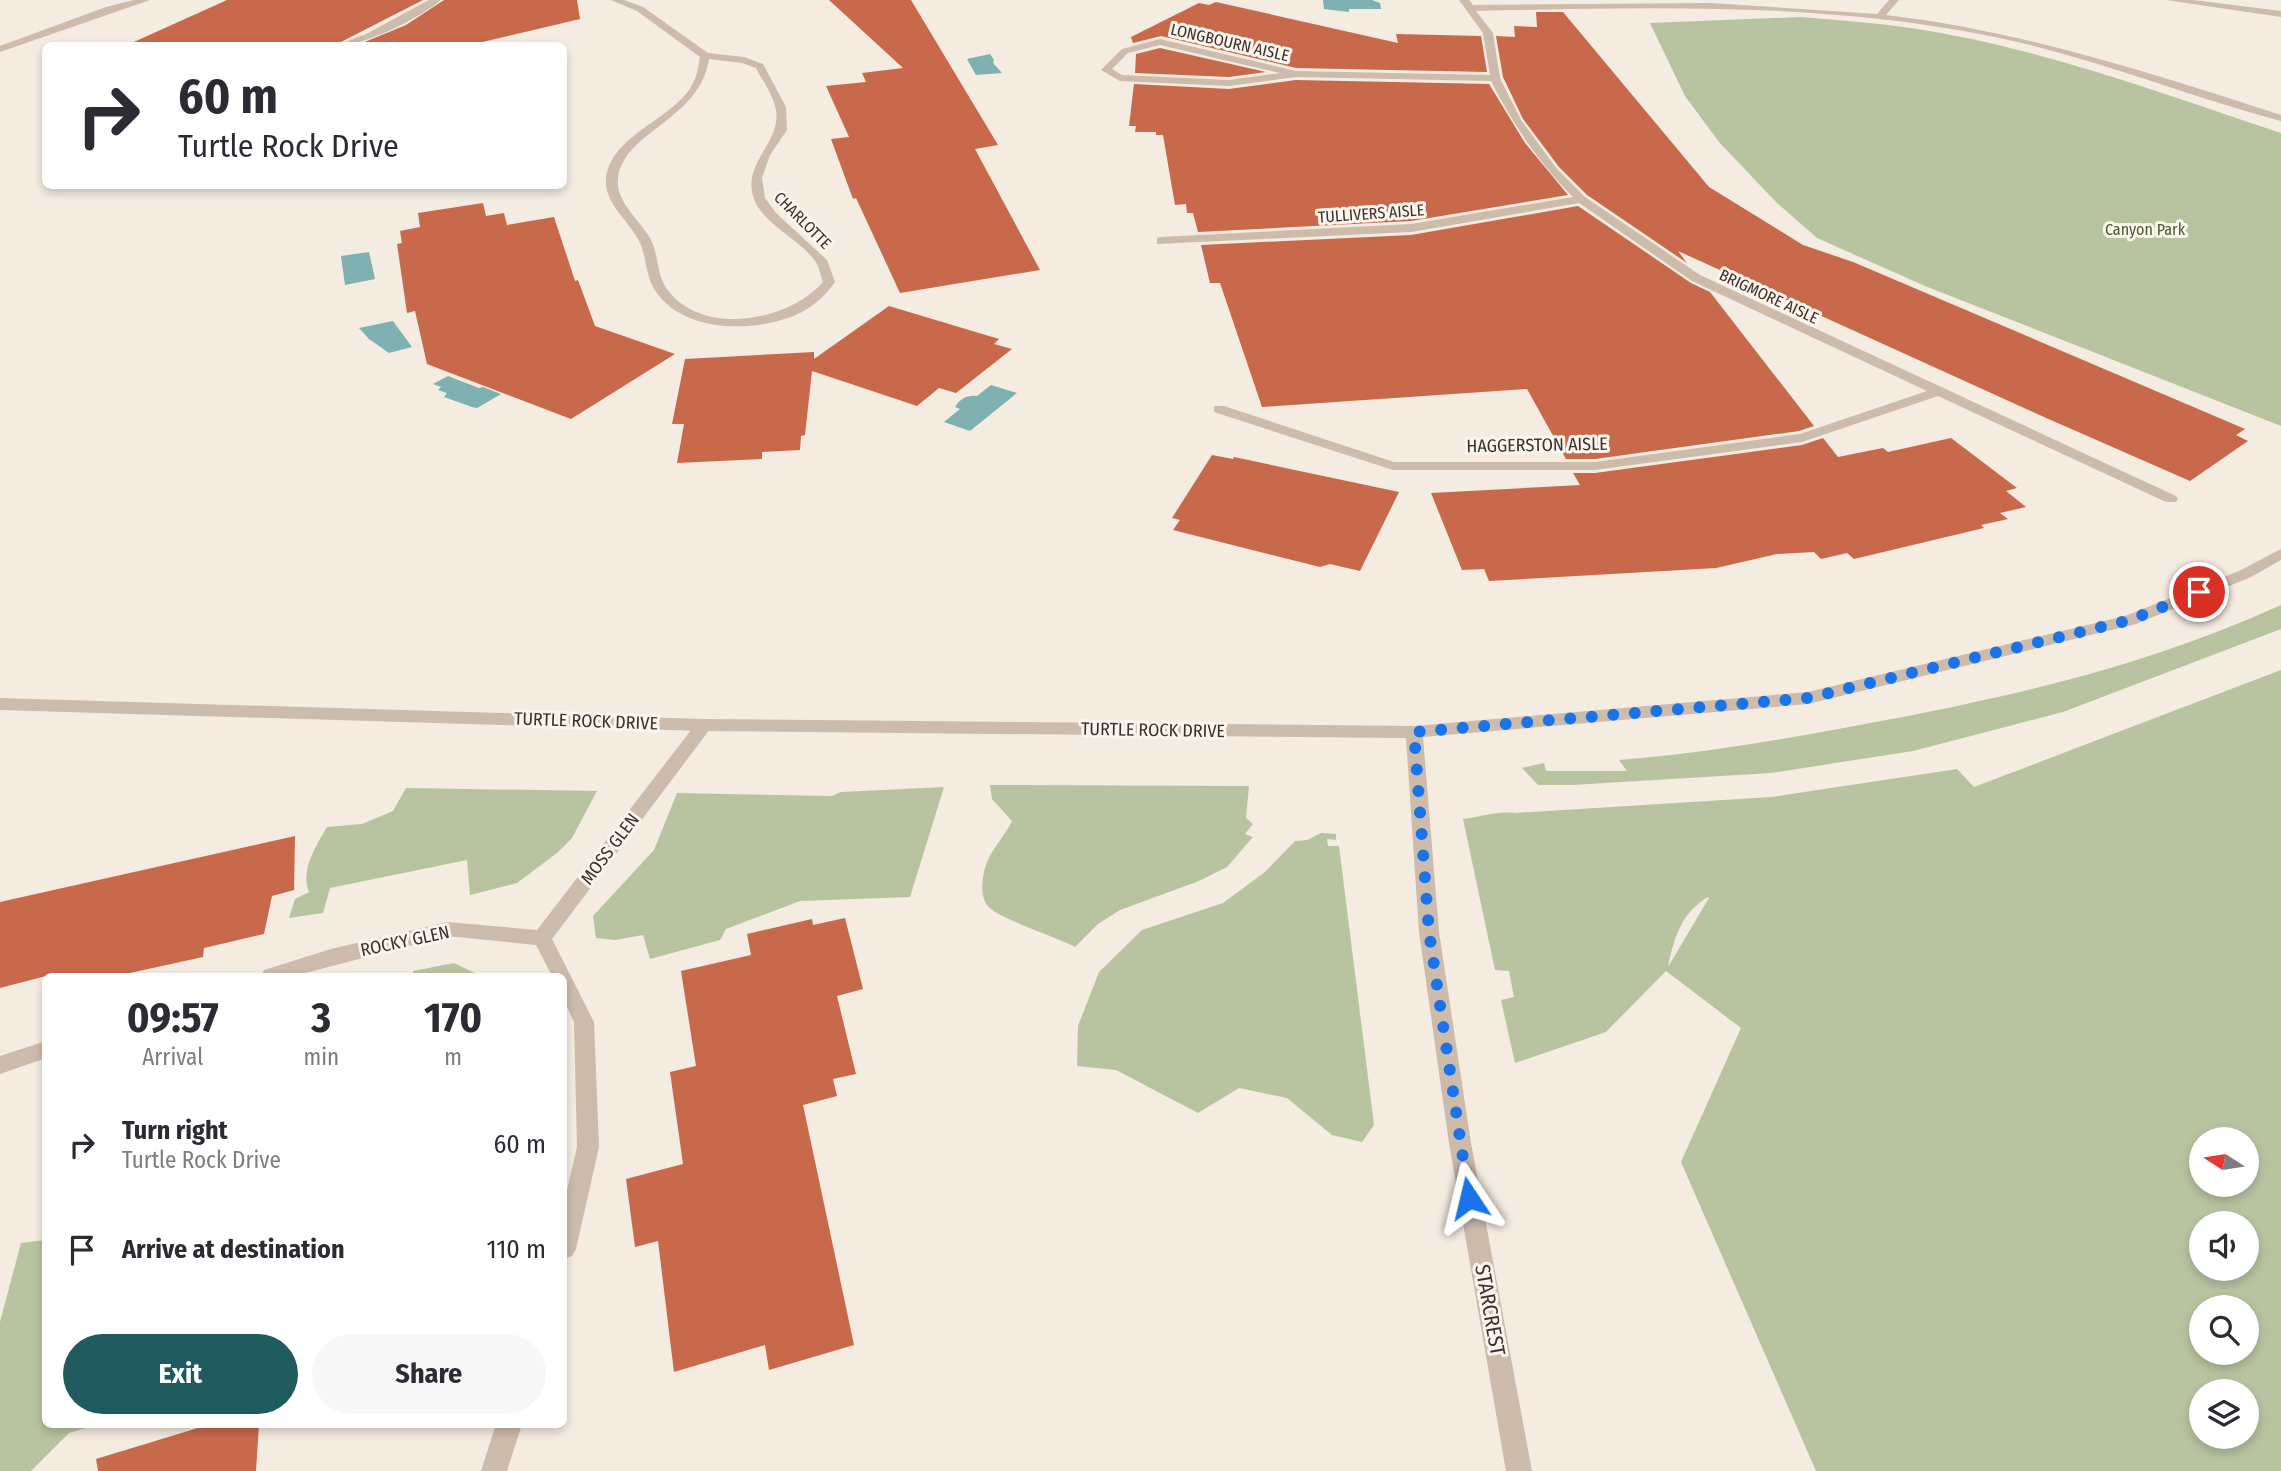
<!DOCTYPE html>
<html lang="en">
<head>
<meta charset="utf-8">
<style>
  body { margin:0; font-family:"Fira Sans Condensed",sans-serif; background:#f7f7f7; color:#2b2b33; height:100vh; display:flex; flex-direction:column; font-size:26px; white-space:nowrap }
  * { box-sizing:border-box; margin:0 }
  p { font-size:23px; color:#7c7c81 }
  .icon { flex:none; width:38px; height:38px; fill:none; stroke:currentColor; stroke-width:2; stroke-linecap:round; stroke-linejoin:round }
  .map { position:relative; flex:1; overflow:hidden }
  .details { position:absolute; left:42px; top:973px; width:525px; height:455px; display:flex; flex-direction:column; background:#fff; border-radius:10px; box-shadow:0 4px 10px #0003 }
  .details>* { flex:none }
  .guide { position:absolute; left:42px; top:42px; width:525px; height:147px; border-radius:10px; box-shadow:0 4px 10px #0003; background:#fff; color:#2b2b33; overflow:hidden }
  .needle { width:46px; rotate:282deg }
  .buttons { position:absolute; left:2189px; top:1127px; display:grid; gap:14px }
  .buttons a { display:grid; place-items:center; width:70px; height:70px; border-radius:50%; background:#fff; box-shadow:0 4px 10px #0003; font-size:35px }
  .pin { position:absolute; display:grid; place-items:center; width:60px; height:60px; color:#fff; margin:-30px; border:4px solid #fff; border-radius:50%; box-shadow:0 2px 7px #0007 }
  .me { position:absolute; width:77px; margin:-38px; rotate:350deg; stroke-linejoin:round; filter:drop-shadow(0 0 5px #0008) }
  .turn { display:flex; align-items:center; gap:24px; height:147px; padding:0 21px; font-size:32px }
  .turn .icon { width:91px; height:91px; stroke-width:2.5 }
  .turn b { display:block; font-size:49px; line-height:60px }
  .eta { display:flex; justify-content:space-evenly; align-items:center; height:119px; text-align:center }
  .eta b { font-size:42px; font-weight:700; line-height:49px }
  .button { display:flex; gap:14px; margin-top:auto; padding:14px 21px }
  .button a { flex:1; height:80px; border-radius:42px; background:#1f5a5e; color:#fff; font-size:28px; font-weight:700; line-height:80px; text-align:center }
  .button a+a { background:#f7f7f7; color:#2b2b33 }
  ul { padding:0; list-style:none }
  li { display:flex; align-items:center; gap:21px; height:105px; padding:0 21px }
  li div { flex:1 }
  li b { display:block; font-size:26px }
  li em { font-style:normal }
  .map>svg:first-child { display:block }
  .green { fill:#b8c4a0; fill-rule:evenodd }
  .water { fill:#7fb0b2 }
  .building { fill:#c8694b }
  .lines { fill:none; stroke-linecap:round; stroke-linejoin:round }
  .minor { fill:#cdbbac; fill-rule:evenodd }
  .tertiary { fill:#cdbbac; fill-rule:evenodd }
  .route { stroke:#1a73e8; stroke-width:12; stroke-dasharray:0 21.6 }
  .labels { text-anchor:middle; stroke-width:6; stroke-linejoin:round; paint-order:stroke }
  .far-street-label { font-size:16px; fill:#3b302b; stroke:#fbf5ee }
  .far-park-label { font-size:16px; fill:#4a5a2e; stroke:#fbf5ee }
  .street-label { font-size:18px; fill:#3b302b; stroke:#fbf5ee }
  .near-street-label { font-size:21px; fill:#3b302b; stroke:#fbf5ee }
</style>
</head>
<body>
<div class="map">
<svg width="2281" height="1471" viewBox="0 0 2281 1471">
  <rect width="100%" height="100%" fill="#f4ebe1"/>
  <g class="green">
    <path d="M1800,17C1837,20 1875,23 1911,28C2038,47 2160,93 2281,133V426L1925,286L1817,238L1776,202L1719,142L1685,96L1650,23Z"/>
    <path d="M2281,605V629L2063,712L1913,751L1771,773L1572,785H1538L1522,768L1544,763L1546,771H1627L1619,760C1699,754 1780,740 1860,725C2007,698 2144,667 2281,605Z"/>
    <path d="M2281,670V1471H1816L1681,1162L1741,1028L1666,971L1606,1032L1515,1063L1501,1000L1514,997L1509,971L1495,970L1463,819C1481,817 1497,811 1515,813L1771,797L1957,769L1974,787ZM1708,897L1709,898L1668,967C1674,938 1681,913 1708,897ZM2202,1139H2247V1185H2202ZM2202,1223H2247V1269H2202ZM2202,1307H2247V1353H2202ZM2202,1391H2247V1437H2202Z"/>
    <path d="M990,785L1249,786L1246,818L1253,824L1245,834L1253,837L1227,867L1199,881L1120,910L1098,924L1075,947C1057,937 996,918 987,905C980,895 982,879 985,868C989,852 1005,836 1012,821L992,799Z"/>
    <path d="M944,787L910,897L800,901L726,929L720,940L650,959L643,935L615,940L596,938L593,916L654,850L677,793L832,796L841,792Z"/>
    <path d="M406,788L597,791L572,838L557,853L517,883L470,895L467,860L330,888L323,913L289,918L295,899L309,892C300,870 316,846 327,827L362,824L393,811Z"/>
    <path d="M1321,833L1336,834V840L1327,839L1328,846H1339L1374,1125L1362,1142L1332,1135L1287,1098L1239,1088L1198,1113L1116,1070L1077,1066L1078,1026L1099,972L1142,930L1223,903L1265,872L1295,841L1307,840Z"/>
    <path d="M454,963L481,976H413V971Z"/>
    <path d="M45,1240L46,1424L96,1425L69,1433L31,1471H0V1322L21,1243Z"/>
  </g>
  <g class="water">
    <path d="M1323,0H1372L1380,3L1381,9H1349V12L1324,9Z"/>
    <path d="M990,54L994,60L993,63L1002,73L976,75L967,59Z"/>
    <path d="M369,252L375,279L345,285L341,256Z"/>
    <path d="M393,321L412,347L389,353L369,339L359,328Z"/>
    <path d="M448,376L479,388L483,387L501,394L477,408L472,407L444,397L447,393L438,390L441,387L433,384Z"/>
    <path d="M991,385L1017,393L970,431L944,422L960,409L955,407C961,398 967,395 977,396Z"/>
  </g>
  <g class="building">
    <path d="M227,0H423L333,46H125Z"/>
    <path d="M444,0H577L580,19L465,46H355L406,25Z"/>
    <path d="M829,0H911L998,145L975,149L1040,270L900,293L856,198L853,199L831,139L849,137L826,86L866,82L862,73L903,68Z"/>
    <path d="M1216,2L1398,43L1396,34L1481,36L1487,72L1296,68L1161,36L1133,43L1131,37L1199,3L1209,5Z"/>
    <path d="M1536,12H1563L1709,187L1803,245L1853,262L2245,429L2236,435L2248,441L2190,481L2044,417L1678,251L1687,263L1587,195L1559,167L1523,119L1503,77L1496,36L1515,37L1514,26L1537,27Z"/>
    <path d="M1160,48L1266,72L1229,77L1135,73L1136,54Z"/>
    <path d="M1296,80L1489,84L1525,143L1568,195L1411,221L1198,232L1193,213H1187L1186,204L1175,205L1163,135H1156V132H1135L1136,126H1129L1134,84L1229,89Z"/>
    <path d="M483,203L486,216L504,213L507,225L554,217L575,281L578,280L595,326L675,354L571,419L427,364L415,311L407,313L397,244L402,243L400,231L420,227L418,213Z"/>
    <path d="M1578,206L1691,283L1710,292L1814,426L1799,431L1595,459H1566L1527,389L1262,407L1220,283H1210L1201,245L1411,235Z"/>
    <path d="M889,306L999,339L994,344L1012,349L956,393L939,388L917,406L812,371L805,435L801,436L800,450L762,452V459L677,463L684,424H672L685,359L814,352V359Z"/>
    <path d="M1823,438L1838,457L1883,448L1888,452L1951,438L2017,488L2006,491L2026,507L2000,513L2008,519L1981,525L1984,528L1854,559L1847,553L1821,559L1814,552L1777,554L1716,568L1489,581L1484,569L1462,570L1431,493L1580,485L1573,473H1595L1802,445Z"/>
    <path d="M1212,455L1233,459L1234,457L1399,492L1360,571L1330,564L1320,567L1173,530L1180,520L1172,518Z"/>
    <path d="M295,836L294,890L272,896L264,934L204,948L203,957L116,976H46L0,988V902Z"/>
    <path d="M845,918L863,989L837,996L856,1074L833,1079L837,1096L803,1105L854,1345L769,1370L765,1345L674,1372L658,1241L635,1247L626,1179L683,1164L670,1072L696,1066L681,971L751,955L747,934L812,919L813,925Z"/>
    <path d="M211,1424H259L256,1471H98L96,1459Z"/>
  </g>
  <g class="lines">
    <g class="minor">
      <path d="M134,0H150L0,52V46L106,7Z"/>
      <path d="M429,0H441C418,19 364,46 335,46L366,34Z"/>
      <path d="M611,0H624L643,7L708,53L744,57L763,64L786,107L787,130L770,155L762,178L765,198L776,213L827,260L835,282C826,295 814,306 800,313C760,332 691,334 660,297C643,277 649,259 638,239C628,220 604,203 606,179C611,135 670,121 691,87C697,77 698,68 700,57L637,11ZM709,59L742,63L756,68C762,80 772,93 775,106C785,140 743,160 753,196C761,225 806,241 818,266C820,271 821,277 823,282C789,321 706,336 670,293C655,276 660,256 650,238C639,219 615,202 618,178C624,131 700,120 709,59Z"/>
      <path d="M1459,0H1469L1473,5L1711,3L1877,14L1889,0H1899L1886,15C2022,31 2151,73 2281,115V121C2183,95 2090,56 1990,36C1821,2 1648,7 1476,11L1493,33L1500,78L1521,120L1557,169L1585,197L1700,275L2176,496L2178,499L2176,502H2166L1938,396L1802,442L1595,470H1393L1214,412V406H1224L1394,462H1595L1800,434L1927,391L1692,281L1579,203L1411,232L1157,244V238L1161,237L1411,224L1573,197C1538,162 1513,124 1491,81L1296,77L1229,86L1120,81L1101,70L1122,49L1160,39L1296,71L1490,75L1483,33ZM1160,45L1280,73L1229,80L1122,75L1112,69L1128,53Z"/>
      <path d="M2166,0H2193L2281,11V17Z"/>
      <path d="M704,719L710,721L713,725L710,729L552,939L594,1022L599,1147L576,1249L572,1256L564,1259V1203L577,1147L574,1022L564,1000V976H552L536,945L447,936L294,976H261L264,970L331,949L447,922L537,930L698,721Z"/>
      <path d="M46,1041V1058L0,1074V1056Z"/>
      <path d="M496,1424H522L507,1471H481Z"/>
    </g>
    <path class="tertiary" d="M2281,549V560L2251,577L2136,624L1808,704L1423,737L1439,932L1471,1143L1532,1471H1506L1449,1143L1419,932L1406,738L704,731L0,710V698L704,719L1414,726L1808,692L2125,616L2239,571Z"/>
  </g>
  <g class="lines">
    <path class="route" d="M1469,1198L1429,932L1414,732L1808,698L2130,620L2199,592"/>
  </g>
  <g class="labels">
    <g class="far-street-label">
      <text transform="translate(1230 42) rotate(13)" y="6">LONGBOURN AISLE</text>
      <text transform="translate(1371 213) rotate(-4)" y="6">TULLIVERS AISLE</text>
      <text transform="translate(803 220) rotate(45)" y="6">CHARLOTTE</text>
      <text transform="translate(1769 296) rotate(25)" y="6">BRIGMORE AISLE</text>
    </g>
    <g class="far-park-label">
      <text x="2145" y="235">Canyon Park</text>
    </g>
    <g class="street-label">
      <text transform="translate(1537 445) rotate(-1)" y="6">HAGGERSTON AISLE</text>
      <text transform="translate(586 721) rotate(2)" y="6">TURTLE ROCK DRIVE</text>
      <text transform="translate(1153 730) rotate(1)" y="6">TURTLE ROCK DRIVE</text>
      <text transform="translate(610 849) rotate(-53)" y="6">MOSS GLEN</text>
      <text transform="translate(405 941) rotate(-12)" y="6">ROCKY GLEN</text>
    </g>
    <g class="near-street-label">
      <text transform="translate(1490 1310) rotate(80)" y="7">STARCREST</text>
    </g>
  </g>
</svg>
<div class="buttons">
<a><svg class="needle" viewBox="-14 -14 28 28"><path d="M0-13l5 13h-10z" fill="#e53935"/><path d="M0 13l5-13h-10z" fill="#7c7c81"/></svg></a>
<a><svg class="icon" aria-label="sound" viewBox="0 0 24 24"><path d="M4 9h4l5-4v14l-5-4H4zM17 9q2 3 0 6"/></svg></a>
<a><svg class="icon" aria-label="search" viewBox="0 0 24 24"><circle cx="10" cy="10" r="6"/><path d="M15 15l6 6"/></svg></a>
<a><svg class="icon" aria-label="layers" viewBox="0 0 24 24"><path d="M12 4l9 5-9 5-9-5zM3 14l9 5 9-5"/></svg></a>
</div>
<div class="pin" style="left:2199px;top:592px;background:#d93025"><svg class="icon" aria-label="arrive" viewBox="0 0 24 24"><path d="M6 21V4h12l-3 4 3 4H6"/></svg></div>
<svg class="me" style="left:1469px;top:1198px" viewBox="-20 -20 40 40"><path d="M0-17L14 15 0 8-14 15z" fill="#1a73e8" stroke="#fff" stroke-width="4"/></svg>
<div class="guide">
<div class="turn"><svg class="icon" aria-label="right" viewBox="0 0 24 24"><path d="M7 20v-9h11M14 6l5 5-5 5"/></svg><div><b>60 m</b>Turtle Rock Drive</div></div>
</div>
<section class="details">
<div class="eta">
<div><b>09:57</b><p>Arrival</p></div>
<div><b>3</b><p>min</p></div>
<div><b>170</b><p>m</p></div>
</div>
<ul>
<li><svg class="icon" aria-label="right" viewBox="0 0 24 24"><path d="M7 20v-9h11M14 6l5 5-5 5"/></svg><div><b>Turn right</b><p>Turtle Rock Drive</p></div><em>60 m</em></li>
<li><svg class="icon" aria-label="arrive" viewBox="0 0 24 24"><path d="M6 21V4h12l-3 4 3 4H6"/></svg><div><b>Arrive at destination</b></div><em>110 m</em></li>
</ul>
<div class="button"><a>Exit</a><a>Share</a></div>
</section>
</div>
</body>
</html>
